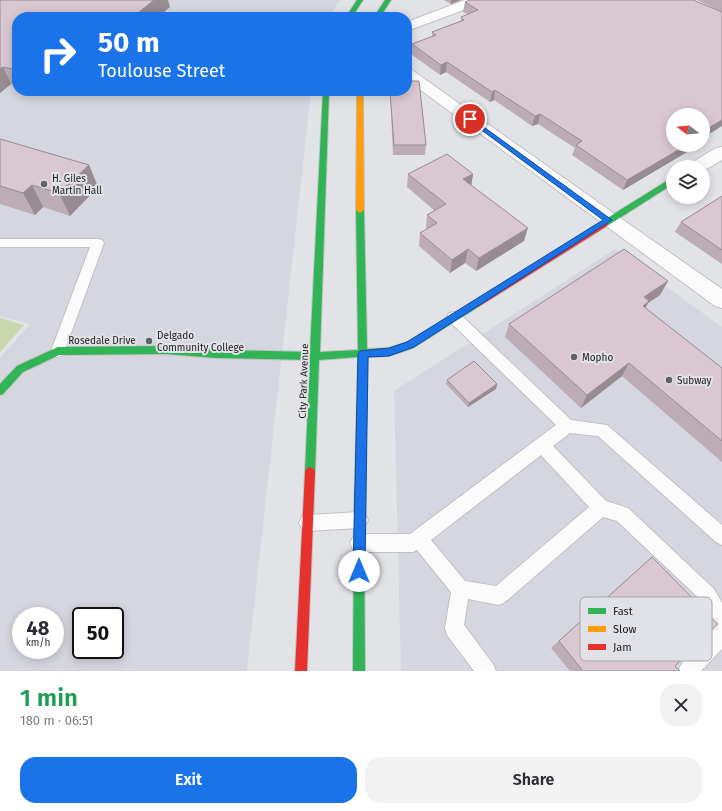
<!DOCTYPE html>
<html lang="en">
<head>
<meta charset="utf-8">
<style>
  body { margin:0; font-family:"Fira Sans",sans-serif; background:#f2f2f3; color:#2b2b33; height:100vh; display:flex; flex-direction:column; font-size:15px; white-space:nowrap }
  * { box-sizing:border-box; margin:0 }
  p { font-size:13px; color:#7c7c81 }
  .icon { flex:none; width:22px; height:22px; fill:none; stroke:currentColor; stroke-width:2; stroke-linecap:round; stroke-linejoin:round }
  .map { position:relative; height:671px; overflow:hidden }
  .panel { display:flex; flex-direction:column; background:#fff; flex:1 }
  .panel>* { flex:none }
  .guide { position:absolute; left:12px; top:12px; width:400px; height:84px; border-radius:16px; box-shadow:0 2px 10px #0003; background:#1a73e8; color:#fff; overflow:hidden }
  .needle { width:26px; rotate:286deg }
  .fabs { position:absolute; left:666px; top:108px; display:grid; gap:8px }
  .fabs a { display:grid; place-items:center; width:44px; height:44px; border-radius:50%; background:#fff; box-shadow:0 2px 10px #0003; font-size:20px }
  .speed { position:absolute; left:12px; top:607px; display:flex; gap:8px; font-size:20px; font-weight:700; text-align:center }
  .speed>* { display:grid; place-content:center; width:52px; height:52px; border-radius:50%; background:#fff; box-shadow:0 2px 10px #0003; line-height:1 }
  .speed small { font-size:10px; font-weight:400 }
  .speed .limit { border:2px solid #111; border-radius:6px; background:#fff; color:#111 }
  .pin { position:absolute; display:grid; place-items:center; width:34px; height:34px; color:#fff; margin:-17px; border:2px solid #fff; border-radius:50%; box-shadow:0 1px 4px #0007 }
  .me { position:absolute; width:44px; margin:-22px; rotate:0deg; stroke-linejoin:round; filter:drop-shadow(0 0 3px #0008) }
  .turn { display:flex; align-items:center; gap:14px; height:84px; padding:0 20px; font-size:18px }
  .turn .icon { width:52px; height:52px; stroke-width:2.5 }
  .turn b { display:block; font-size:28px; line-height:34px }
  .round { display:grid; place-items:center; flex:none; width:42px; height:42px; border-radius:16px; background:#f2f2f3 }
  .headline { display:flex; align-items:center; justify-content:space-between; height:68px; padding:0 20px }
  h1 { font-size:24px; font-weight:600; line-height:30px; color:#1e9e55 }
  .primary-button { display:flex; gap:8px; margin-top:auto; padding:8px 20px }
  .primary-button a { flex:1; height:46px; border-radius:16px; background:#1a73e8; color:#fff; font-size:16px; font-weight:600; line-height:46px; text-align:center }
  .primary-button a+a { background:#f2f2f3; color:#2b2b33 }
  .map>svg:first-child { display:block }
  .built { fill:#d5d6df; fill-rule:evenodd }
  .green { fill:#cad7ad }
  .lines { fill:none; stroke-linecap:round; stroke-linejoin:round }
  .lane-casing { stroke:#c0c1c4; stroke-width:2 }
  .street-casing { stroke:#c0c1c4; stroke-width:2 }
  .fast-casing { stroke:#c0c1c4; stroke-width:2 }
  .slow-casing { stroke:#c0c1c4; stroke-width:2 }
  .jam-casing { stroke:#c0c1c4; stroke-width:2 }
  .lane { fill:#fbfbfb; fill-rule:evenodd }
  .street { fill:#fbfbfb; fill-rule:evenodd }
  .fast { fill:#30b455; fill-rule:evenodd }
  .slow { fill:#ff9f0a; fill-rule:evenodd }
  .jam { fill:#e5322d; fill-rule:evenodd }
  .wall { fill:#bbacb5 }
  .shaded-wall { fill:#988c93 }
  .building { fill:#d9c8d2; stroke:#988c93 }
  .route { fill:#1a73e8; stroke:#114b97 }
  .poi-dot { fill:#616264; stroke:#e1e2e8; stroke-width:1.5 }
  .labels { text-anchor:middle; stroke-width:4; stroke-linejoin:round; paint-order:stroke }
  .poi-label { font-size:10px; fill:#1c1c1e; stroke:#e1e2e8; text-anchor:start }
  .street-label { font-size:10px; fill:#1c1c1e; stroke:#e1e2e8 }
  .key { fill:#e1e2e8; stroke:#a6a7ab; stroke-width:1 }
  .key-label { font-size:11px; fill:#1c1c1e }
</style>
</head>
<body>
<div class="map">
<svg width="722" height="671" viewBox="0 0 722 671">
  <rect width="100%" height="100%" fill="#e2e3e7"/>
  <g class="built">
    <path d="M0,0H340L329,17H17V91H311L247,671H0V358L30,324L0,316ZM21,616H55V650H21ZM81,616H115V650H81Z"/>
    <path d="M615,249L722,327V671H401L394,391Z"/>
  </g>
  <path class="green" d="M0,318L24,325L0,352Z"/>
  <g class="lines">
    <defs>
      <g id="lane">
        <path d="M0,239H98L102,240L104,243L63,355L58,357L53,355L51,351L90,247H0Z"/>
        <path d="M454,312L459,313L571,420L607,425L722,525V545L716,542L598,436L570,433L553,446L606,501L628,508L714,589L722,603V649L701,671H678C686,651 712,643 710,619C709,613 704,606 702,601L617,521L603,517L505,602L499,605L468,599L464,625L493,664L496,671H474L447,635L445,628L451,592L417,550L413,552H359L353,549L350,543L353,537L359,534H410L556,425L449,321L447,317L449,313ZM541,455L589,507L496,586L465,581L431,540Z"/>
        <path d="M359,512L365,514L368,520L365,526L359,528L308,531L302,529L299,523L302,517L308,515Z"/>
      </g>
      <g id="street">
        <path d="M465,0H484L482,3L407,31V22Z"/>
        <path d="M407,68L412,70L616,215L722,289V308L715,306L407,80Z"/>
        <path d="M722,147V160L703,171V167H688L691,163L716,148Z"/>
      </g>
      <g id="fast">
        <path d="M357,0H363L352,17H346Z"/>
        <path d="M385,0H391L380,17H374Z"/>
        <path d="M323,91H329L320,352L358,350L356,210L357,208L360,207L364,210L367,349L389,348L407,342L472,303H478L479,305L478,307L413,348L389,356L368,357L364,520L365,671H353L354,520L358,357L319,360L315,472L314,475L310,477L306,475L305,472L310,360L216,358L166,354L59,355L23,372L3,394L0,395V384L17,366L58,347L166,346L216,350L310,352Z"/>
        <path d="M670,179H673V184L607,226H601L600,224L601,222Z"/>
      </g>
      <path id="slow" d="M357,91H363L364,210L360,213L356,210Z"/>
      <g id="jam">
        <path d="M604,221L608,224L607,226L478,307H472L471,305L472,303Z"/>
        <path d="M310,467L314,469L315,472L307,671H295L305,472L306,469Z"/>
      </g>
    </defs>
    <use href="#lane" class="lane-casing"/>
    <use href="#street" class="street-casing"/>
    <use href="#fast" class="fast-casing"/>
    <use href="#slow" class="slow-casing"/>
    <use href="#jam" class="jam-casing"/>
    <use href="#lane" class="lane"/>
    <use href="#street" class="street"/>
    <use href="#fast" class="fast"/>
    <use href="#slow" class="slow"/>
    <use href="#jam" class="jam"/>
  </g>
  <g class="wall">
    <path d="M0,0L170,7L158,17H17V86L11,84L0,93Z"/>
    <path d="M444,0H461L451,4Z"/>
    <path d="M697,0H722V126L673,145H692L690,146L687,152L623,190L572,155L575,148L538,124L532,126L494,100L490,102L446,72L440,75L411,54L412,44L432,37V32L461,21V17L468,14L463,12L465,2L720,11Z"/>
    <path d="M390,91H407L426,145L425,155H393Z"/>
    <path d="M0,139L89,165L98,187L70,216L43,207L35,215L0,204Z"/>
    <path d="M408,174H473L471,185L524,241L476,271L465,263L450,273L419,246L420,233L427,229L426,228L427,215L435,211L407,187Z"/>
    <path d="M722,196V264L675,232L681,222Z"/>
    <path d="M668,281L660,295L648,303L645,308L722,368V462L622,376L581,408L505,337L509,324Z"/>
    <path d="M447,380L497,384L496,389L468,407L446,384Z"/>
    <path d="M652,557L675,666L680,671H570L551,648Z"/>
  </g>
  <g class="shaded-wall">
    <path d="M152,0H168L170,7L158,17H133Z"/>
    <path d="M451,0H461L451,4Z"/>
    <path d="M447,62L446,72L440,75L441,65Z"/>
    <path d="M3,67L11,84L0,93V69Z"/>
    <path d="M495,90L494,100L490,102L492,92Z"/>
    <path d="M540,114L538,124L532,126L535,116Z"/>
    <path d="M722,120V126L703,138V131Z"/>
    <path d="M686,145H692L690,146L687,152L623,190L627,180Z"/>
    <path d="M89,165L98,187L70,216L59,193Z"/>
    <path d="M473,174L471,187L463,179Z"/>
    <path d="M32,185L43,207L35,215L23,193Z"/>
    <path d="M528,228L524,241L476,271L479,258Z"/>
    <path d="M468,249L465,263L450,273L452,260Z"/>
    <path d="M668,281L660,295L648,303L642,315L644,297Z"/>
    <path d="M629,363L622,376L581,408L587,395Z"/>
    <path d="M497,384L496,389L468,407L469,403Z"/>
  </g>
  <g class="building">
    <path d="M0,0H154L133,17H17V70L3,67L0,69Z"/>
    <path d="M470,0H693L722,12V120L703,131V115H673V145H687L627,180L576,145L582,141L540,114L535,116L495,90L492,92L447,62L441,65L412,44L436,35L432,32L464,20L461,17L478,10L465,2Z"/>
    <path d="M407,81H419L426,145H394L390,91H407Z"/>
    <path d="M0,139L89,165L59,193L32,185L23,193L0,186Z"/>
    <path d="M447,154L473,174L463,179L528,228L479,258L468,249L452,260L420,233L437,223L427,215L446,204L408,174Z"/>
    <path d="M722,196V250L681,222Z"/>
    <path d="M624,249L668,281L644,297L649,301L643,306L722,368V441L629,363L587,395L509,324Z"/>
    <path d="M474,361L497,384L469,403L447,380Z"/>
    <path d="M652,557L718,624L675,666L680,671H583L559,641Z"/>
  </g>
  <path class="route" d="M470,117L612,220L414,347L389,356L368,357L365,571L363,575L359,577L355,575L353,571L358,354L360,351L389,348L407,342L603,220L468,120L467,119Z"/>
  <g class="poi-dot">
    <circle cx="44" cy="184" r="4"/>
    <circle cx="149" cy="341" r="4"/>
    <circle cx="574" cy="357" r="4"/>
    <circle cx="669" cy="380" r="4"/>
  </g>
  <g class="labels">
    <g class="poi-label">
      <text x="52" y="182">H. Giles<tspan x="52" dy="12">Martin Hall</tspan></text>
      <text x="157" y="339">Delgado<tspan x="157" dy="12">Community College</tspan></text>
      <text x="582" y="361">Mopho</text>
      <text x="677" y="384">Subway</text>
    </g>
    <g class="street-label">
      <text x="102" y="344">Rosedale Drive</text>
      <text transform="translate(303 381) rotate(-88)" y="4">City Park Avenue</text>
    </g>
  </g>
  <rect x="580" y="597" width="132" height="64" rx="6" class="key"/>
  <rect x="588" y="608" width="18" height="6" fill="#30b455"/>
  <rect x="588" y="626" width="18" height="6" fill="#ff9f0a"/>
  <rect x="588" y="644" width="18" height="6" fill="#e5322d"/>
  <g class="key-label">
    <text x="613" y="615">Fast</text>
    <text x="613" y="633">Slow</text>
    <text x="613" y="651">Jam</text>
  </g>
</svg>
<div class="fabs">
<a><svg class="needle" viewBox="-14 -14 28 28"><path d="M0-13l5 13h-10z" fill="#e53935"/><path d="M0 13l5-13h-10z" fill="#7c7c81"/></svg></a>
<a><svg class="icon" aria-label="layers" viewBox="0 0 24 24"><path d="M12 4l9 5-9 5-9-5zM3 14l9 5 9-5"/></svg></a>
</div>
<div class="speed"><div>48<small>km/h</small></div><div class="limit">50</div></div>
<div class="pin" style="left:470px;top:119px;background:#d93025"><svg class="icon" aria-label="arrive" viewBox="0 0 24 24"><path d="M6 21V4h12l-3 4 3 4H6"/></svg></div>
<svg class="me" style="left:359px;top:571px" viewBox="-20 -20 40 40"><circle r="19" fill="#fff"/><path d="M0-13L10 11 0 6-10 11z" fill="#1a73e8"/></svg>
<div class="guide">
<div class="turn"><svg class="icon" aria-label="right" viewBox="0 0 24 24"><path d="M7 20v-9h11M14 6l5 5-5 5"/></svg><div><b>50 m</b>Toulouse Street</div></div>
</div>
</div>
<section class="panel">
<div class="headline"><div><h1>1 min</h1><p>180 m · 06:51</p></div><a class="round"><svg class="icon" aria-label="close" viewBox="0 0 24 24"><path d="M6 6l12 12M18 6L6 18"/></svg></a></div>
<div class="primary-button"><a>Exit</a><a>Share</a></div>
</section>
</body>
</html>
